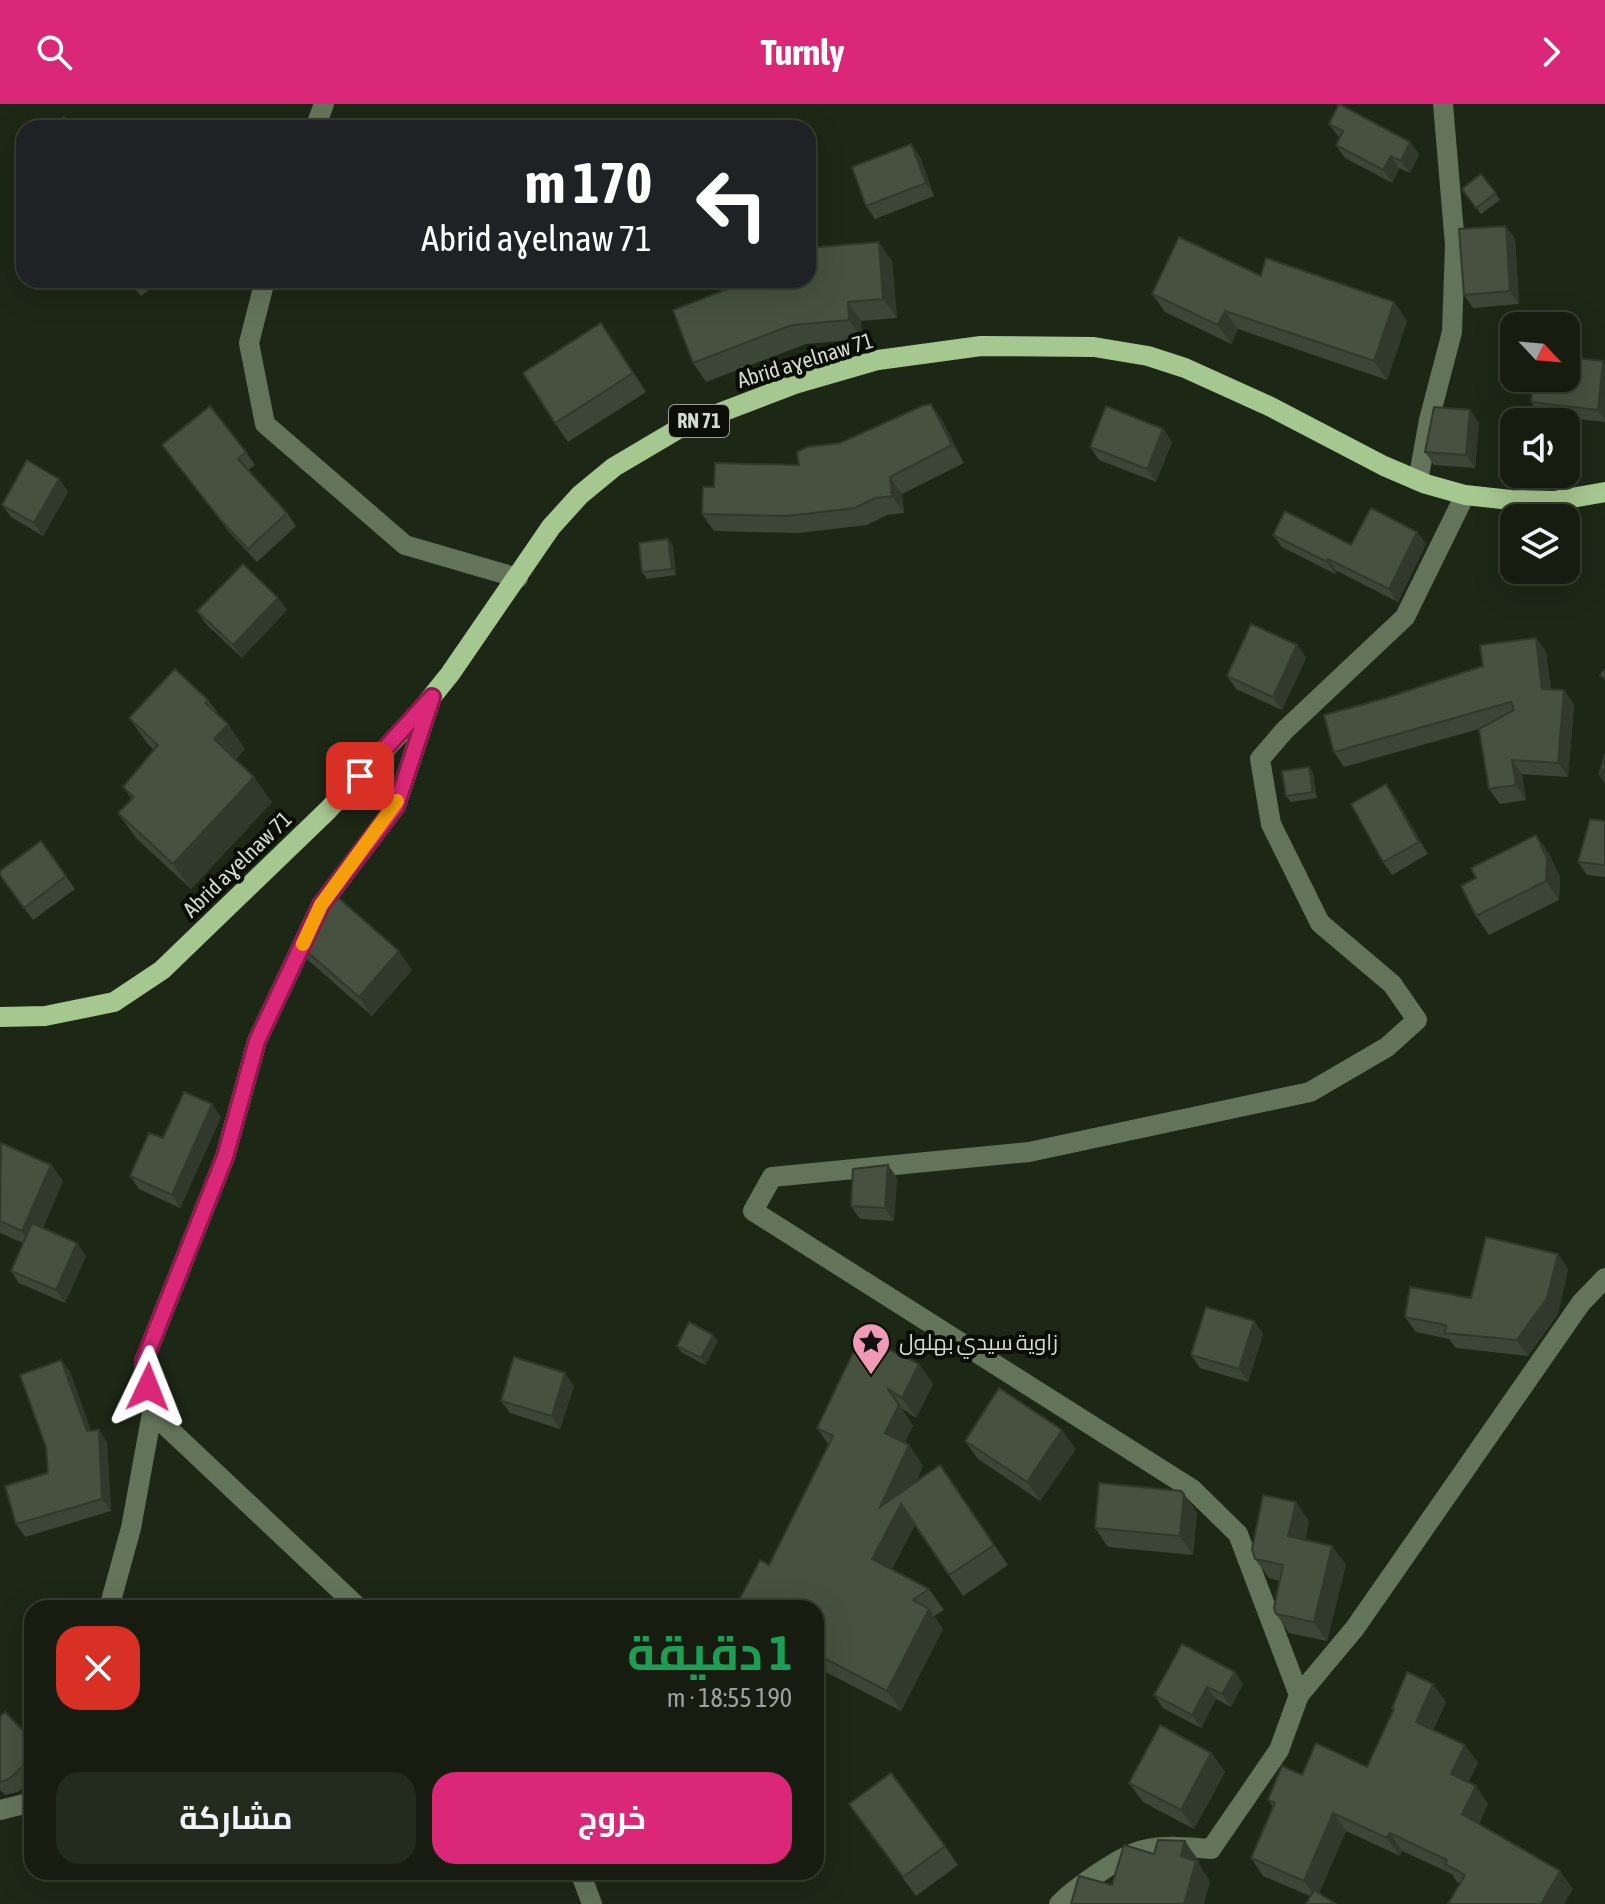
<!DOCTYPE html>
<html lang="ar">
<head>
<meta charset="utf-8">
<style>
  body { margin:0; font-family:"Asap Condensed",Cairo,sans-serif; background:#232a1e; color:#f1f3f6; direction:rtl; height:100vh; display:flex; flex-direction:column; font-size:30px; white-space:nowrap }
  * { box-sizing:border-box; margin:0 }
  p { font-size:26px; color:#9ea29f }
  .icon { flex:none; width:44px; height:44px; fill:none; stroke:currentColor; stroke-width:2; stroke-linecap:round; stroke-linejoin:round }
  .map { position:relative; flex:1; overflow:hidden; direction:ltr }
  .sheet { position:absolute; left:24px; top:1496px; width:800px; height:280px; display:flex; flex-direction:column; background:#161d10; border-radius:24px; box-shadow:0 8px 32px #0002,0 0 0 2px #353b30; direction:rtl }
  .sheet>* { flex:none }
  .hud { position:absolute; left:16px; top:16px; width:800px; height:168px; border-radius:24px; box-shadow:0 8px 32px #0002,0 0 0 2px #353b30; direction:rtl; background:#202124; color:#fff; overflow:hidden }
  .needle { width:52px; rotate:116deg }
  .buttons { position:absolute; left:1500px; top:208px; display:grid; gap:16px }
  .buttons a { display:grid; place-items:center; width:80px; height:80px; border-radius:16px; background:#161d10; box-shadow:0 8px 32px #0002,0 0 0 2px #353b30; font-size:40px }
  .pin { position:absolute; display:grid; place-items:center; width:68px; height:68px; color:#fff; margin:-34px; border-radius:16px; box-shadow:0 4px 12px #0006 }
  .me { position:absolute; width:88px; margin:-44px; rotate:2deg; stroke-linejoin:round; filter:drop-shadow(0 0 6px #0008) }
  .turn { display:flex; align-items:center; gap:28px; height:168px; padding:0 32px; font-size:36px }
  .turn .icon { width:104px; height:104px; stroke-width:2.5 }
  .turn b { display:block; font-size:56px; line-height:68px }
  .round { display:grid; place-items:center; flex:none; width:84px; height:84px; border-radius:24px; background:#232a1e }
  .headline { display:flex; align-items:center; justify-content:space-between; height:136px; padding:0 32px }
  h1 { font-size:48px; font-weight:700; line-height:60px; color:#1e9e55 }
  .action { display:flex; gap:16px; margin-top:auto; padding:16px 32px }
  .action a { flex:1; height:92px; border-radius:24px; background:#db2777; color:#fff; font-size:32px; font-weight:700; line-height:92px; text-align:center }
  .action a+a { background:#232a1e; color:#f1f3f6 }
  header { display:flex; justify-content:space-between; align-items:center; height:104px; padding:0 32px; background:#db2777; color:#fff; font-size:36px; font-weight:700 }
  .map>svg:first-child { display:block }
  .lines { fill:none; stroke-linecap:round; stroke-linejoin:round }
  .minor { stroke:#64745a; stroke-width:20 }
  .major { stroke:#a5c790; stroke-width:20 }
  .wall { fill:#3c4636 }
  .shaded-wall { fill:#31392c }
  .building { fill:#46513f; stroke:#31392c; stroke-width:2 }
  .route-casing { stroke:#8e194d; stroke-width:20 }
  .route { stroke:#db2777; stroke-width:14 }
  .slow { stroke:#f59e0b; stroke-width:14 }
  .labels { text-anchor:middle; stroke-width:8; stroke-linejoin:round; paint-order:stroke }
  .shield { fill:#0a0e07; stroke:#979e94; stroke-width:2 }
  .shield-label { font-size:20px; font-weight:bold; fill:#d4dbd0 }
  .street-label { font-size:22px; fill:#d4dbd0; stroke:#0a0e07 }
  .poi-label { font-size:22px; fill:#d4dbd0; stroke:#0a0e07; text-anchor:start }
</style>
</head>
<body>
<header><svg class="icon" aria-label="forward" viewBox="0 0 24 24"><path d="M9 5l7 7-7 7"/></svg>Turnly<svg class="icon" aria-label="search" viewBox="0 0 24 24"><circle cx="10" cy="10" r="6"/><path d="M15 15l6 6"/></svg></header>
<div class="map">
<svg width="1605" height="1800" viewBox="0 0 1605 1800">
  <rect width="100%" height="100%" fill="#1d2716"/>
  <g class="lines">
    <g class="minor">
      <path d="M315,24L324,0"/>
      <path d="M265,176L249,239L265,320L405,441L518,474"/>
      <path d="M1418,377L1429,316L1452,228L1455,141L1443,0"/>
      <path d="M109,1504L131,1424L152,1309"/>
      <path d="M359,1504L152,1309L144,1257L225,1053L257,937L321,801L396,702L432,593"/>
      <path d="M1299,1591L1355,1524L1581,1199L1605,1174"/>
      <path d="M0,1706L32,1698"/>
      <path d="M580,1768L592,1800"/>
      <path d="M1059,1800C1075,1784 1121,1751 1143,1746C1165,1741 1188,1743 1211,1745L1279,1646L1299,1591L1238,1430L1192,1385L753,1107L772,1073L1029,1048L1310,988L1387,943L1417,916L1392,880L1320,819L1271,720L1260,655L1284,627L1405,513L1465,391"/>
    </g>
    <path class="major" d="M0,913L45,912L114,898L162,866L328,706L417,611L450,570L551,423L580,391L614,363L680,324L795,280L878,256L981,242L1094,243L1148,252L1185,264L1271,303L1384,362L1426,380L1465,391L1511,396L1554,397L1605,388"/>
  </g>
  <g class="wall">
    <path d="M1329,20L1410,38L1419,51L1410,69L1399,64L1392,79L1345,54L1336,41L1340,33L1338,32Z"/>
    <path d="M911,40L920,53L934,92L875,115L866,102Z"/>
    <path d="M1481,70L1500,96L1481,110L1462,85Z"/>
    <path d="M1515,135L1519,200L1473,204L1464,191Z"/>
    <path d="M892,157L897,214L861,217L862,235L806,240L706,278L693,259Z"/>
    <path d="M128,176H161L141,192Z"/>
    <path d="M1152,190L1394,198L1407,217L1387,276L1238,225L1231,240L1165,208Z"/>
    <path d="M614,238L646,288L568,338L555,319Z"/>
    <path d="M1603,257L1605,318L1540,311L1531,298Z"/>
    <path d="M931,300L943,318L964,359L902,390L904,409L887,411L867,421L799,429L714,427L702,410L799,361L840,339Z"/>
    <path d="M1470,306L1479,319L1475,364L1434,361L1425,348Z"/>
    <path d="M1163,325L1172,338L1156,378L1099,356L1090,343Z"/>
    <path d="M162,341L246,348L255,361L248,366L287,409L296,422L257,458L229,428Z"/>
    <path d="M59,375L68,388L43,432L11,413L2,401Z"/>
    <path d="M1417,428L1426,440L1398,498L1337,467L1335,470L1282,443L1273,431L1351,441Z"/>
    <path d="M668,435L673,442L676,471L647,475L642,468Z"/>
    <path d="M278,494L287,506L242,554L206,520L197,507Z"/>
    <path d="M1536,534L1546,548L1551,586H1564L1574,601L1568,673L1522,670L1526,696L1500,700L1489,685L1479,625L1344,663L1334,648L1386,594L1483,562Z"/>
    <path d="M1297,541L1306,554L1282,606L1236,585L1227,572Z"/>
    <path d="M208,596L245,645L236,655L272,698L191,785L136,734L118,709L132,695L123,683L154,646L147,639L129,614Z"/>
    <path d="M1309,663L1313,669L1317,694L1291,698L1286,692Z"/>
    <path d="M1395,693L1428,750L1392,771L1383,758Z"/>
    <path d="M1605,717V773L1587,771L1578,758Z"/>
    <path d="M1536,731L1549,750L1560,773L1559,796L1489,831L1476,812V774Z"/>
    <path d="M41,737L75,785L33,816L0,771Z"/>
    <path d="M296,838L412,866L372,912L309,857Z"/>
    <path d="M221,1013L180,1104L139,1085L130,1072L163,1034Z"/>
    <path d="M0,1041L51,1061L63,1077L43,1124L77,1139L86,1152L65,1199L19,1179L11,1167L23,1139L0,1129Z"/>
    <path d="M888,1061L897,1074L894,1117L860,1115L851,1102Z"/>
    <path d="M1558,1150L1568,1165L1558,1210L1528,1252L1456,1244L1449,1235L1416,1228L1405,1213L1471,1194Z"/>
    <path d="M1254,1217L1263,1230L1248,1278L1200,1264L1191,1251Z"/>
    <path d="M718,1237L705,1261L681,1248L677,1242Z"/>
    <path d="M61,1256L70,1268L91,1327L99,1326L107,1338L111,1407L25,1433L16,1420L48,1369Z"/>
    <path d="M919,1260L933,1280L916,1314L901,1304L913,1322L904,1339L909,1341L923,1362L916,1378L940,1361L1008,1461L963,1492L915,1421L892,1465L929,1485L944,1506L934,1512L943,1525L901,1607L816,1563V1504L769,1461L829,1341L817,1324Z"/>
    <path d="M574,1282L560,1325L510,1309L501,1297Z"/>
    <path d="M965,1337L1076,1345L1040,1397L978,1355Z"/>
    <path d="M1197,1408L1193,1451L1108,1443L1095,1424Z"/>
    <path d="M1309,1417L1305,1436L1346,1460L1327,1537L1289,1529L1276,1510L1280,1477L1269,1474L1255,1455Z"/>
    <path d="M1182,1540L1243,1580L1231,1603L1216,1595L1201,1624L1163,1604L1154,1591Z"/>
    <path d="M1433,1580L1446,1598L1433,1626L1465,1641L1478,1659L1468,1678L1488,1700L1479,1720L1573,1785L1460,1779L1457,1778L1452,1770L1402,1747L1400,1752L1346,1727L1319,1789L1310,1792L1263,1772L1251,1754L1273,1703L1268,1696L1302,1671L1367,1663L1394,1607L1392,1604Z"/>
    <path d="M0,1613L32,1636V1675L18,1688L5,1691L0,1686Z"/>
    <path d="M1211,1649L1225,1668L1194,1725L1143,1698L1129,1679Z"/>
    <path d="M862,1719L945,1742L958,1761L916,1792Z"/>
  </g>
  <g class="shaded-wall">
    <path d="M1410,38L1419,51L1410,69L1401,57Z"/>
    <path d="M911,40L920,53L934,92L926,79Z"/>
    <path d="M1391,52L1399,64L1392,79L1383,66Z"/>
    <path d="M1506,122L1515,135L1519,200L1510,187Z"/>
    <path d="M879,138L892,157L897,214L883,195Z"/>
    <path d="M848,198L861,217L862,235L849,216Z"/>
    <path d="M1394,198L1407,217L1387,276L1374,257Z"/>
    <path d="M1225,207L1238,225L1231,240L1218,221Z"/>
    <path d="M601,219L614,238L646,288L633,269Z"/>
    <path d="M1603,257L1605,260V316L1598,306Z"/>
    <path d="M931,300L943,318L964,359L952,341Z"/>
    <path d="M1470,306L1479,319L1475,364L1466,351Z"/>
    <path d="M1163,325L1172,338L1156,378L1147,365Z"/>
    <path d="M890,373L902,390L904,409L892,392Z"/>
    <path d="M59,375L68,388L43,432L34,419Z"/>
    <path d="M1417,428L1426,440L1398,498L1389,485Z"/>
    <path d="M668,435L673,442L676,471L672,465Z"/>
    <path d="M1328,455L1337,467L1335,470L1327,458Z"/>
    <path d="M278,494L287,506L242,554L233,541Z"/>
    <path d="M1536,534L1546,548L1552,600L1542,585Z"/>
    <path d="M1297,541L1306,554L1282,606L1273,593Z"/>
    <path d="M1564,586L1574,601L1568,673L1558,659Z"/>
    <path d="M228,620L245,645L231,660L214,635Z"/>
    <path d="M1512,656L1522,670L1526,696L1516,681Z"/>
    <path d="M1309,663L1313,669L1317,694L1313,688Z"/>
    <path d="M1605,664V680L1599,671Z"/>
    <path d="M254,673L272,698L191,785L173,760Z"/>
    <path d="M1386,680L1395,693L1428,750L1419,738Z"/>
    <path d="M1536,731L1549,750L1560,773L1559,796L1546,777Z"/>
    <path d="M399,847L412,866L372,912L359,893Z"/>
    <path d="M212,1000L221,1013L180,1104L172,1091Z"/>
    <path d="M51,1061L63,1077L34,1144L22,1127Z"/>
    <path d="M888,1061L897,1074L894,1117L885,1104Z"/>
    <path d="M77,1139L86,1152L65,1199L56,1186Z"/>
    <path d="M1558,1150L1568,1165L1558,1210L1528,1252L1517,1236Z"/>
    <path d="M1254,1217L1263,1230L1248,1278L1239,1265Z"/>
    <path d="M713,1231L718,1237L705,1261L701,1254Z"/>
    <path d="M61,1256L70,1268L95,1339L87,1327Z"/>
    <path d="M919,1260L933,1280L916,1314L902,1294Z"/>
    <path d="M565,1269L574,1282L560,1325L552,1312Z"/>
    <path d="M887,1284L913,1322L899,1350L885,1329Z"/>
    <path d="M99,1326L107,1338L111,1407L102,1395Z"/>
    <path d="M1062,1326L1076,1345L1040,1397L1027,1378Z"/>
    <path d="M909,1341L923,1362L903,1404L915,1421L886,1475L872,1455L880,1403Z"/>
    <path d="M1184,1390L1197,1408L1193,1451L1180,1432Z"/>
    <path d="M1296,1398L1309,1417L1302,1451L1288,1432Z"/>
    <path d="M1332,1442L1346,1460L1327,1537L1314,1518Z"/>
    <path d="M929,1505L943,1525L901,1607L887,1587Z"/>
    <path d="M1235,1568L1243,1580L1231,1603L1222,1590Z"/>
    <path d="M1433,1580L1446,1598L1429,1636L1416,1618Z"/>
    <path d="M1207,1583L1216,1595L1201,1624L1192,1611Z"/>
    <path d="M1465,1641L1478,1659L1463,1688L1451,1670Z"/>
    <path d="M1211,1649L1225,1668L1194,1725L1181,1706Z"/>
    <path d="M1476,1682L1488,1700L1475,1728L1462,1710Z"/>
    <path d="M1333,1709L1346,1727L1317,1795L1304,1777Z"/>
    <path d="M1390,1729L1402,1747L1400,1752L1387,1734Z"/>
    <path d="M1185,1737L1199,1757V1760L1210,1777L1204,1800H1184L1181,1752Z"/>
    <path d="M1560,1767L1573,1785L1564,1800H1541Z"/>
  </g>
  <g class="building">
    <path d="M1339,0L1410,38L1401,57L1391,52L1383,66L1336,41L1343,27L1329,20Z"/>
    <path d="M63,13L84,24H57Z"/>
    <path d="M911,40L926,79L866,102L852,63Z"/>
    <path d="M1481,70L1496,89L1476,104L1462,85Z"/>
    <path d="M1506,122L1510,187L1464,191L1459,125Z"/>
    <path d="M1179,133L1261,172L1266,154L1394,198L1374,257L1225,207L1218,221L1152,190Z"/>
    <path d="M879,138L883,195L848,198L849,216L792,221L693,259L673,206L751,176H808V144Z"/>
    <path d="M601,219L633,269L555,319L523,269Z"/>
    <path d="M1566,253L1603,257L1598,306L1531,298L1534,274H1566Z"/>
    <path d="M931,300L952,341L890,373L892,392L875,394L855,404L787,412L702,410L703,383H714L715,359L799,361L797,348L807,343L840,339L922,302Z"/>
    <path d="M210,302L246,348L238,355L287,409L248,445L220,415L162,341Z"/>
    <path d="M1106,302L1163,325L1147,365L1090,343Z"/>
    <path d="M1434,303L1470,306L1466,351L1425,348Z"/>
    <path d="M27,356L59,375L34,419L2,401Z"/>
    <path d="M1371,404L1417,428L1389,485L1328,455L1327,458L1273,431L1285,407L1351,441Z"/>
    <path d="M668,435L672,465L642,468L639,439Z"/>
    <path d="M243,460L278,494L233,541L197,507Z"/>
    <path d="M1251,520L1297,541L1273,593L1227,572Z"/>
    <path d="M1536,534L1542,585L1564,586L1558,659L1512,656L1516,681L1489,685L1479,625L1514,606L1511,598L1334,648L1324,611L1386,594L1483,562L1480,541Z"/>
    <path d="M175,565L208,596L205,599L228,620L214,635L254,673L173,760L118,709L134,693L123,683L158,641L129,614Z"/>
    <path d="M1605,565V575L1600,571Z"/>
    <path d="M1605,650V664L1599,671Z"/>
    <path d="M1309,663L1313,688L1286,692L1282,667Z"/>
    <path d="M1386,680L1419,738L1383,758L1351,700Z"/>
    <path d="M1590,715L1605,717V761L1578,758Z"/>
    <path d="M1536,731L1547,754L1546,777L1476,812L1461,782L1476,774L1471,764Z"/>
    <path d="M41,737L66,772L24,804L0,771V767Z"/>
    <path d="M333,789L399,847L359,893L296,838L303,824Z"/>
    <path d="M184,988L212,1000L172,1091L130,1072L149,1029L163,1034Z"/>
    <path d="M1,1039L51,1061L22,1127L0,1117Z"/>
    <path d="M888,1061L885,1104L851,1102L853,1065Z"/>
    <path d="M32,1119L77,1139L56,1186L11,1167Z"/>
    <path d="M1486,1133L1558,1150L1547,1194L1517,1236L1445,1229L1446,1221L1405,1213L1410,1183L1471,1194Z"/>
    <path d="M1206,1203L1254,1217L1239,1265L1191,1251Z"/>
    <path d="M689,1218L713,1231L701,1254L677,1242Z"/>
    <path d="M861,1232L919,1260L902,1294L887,1284L899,1301L885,1329L909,1341L880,1403L940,1361L994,1441L949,1471L901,1400L872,1455L929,1485L913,1496L929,1505L887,1587L816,1550V1504H735L760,1456L769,1461L833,1332L817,1324Z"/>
    <path d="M514,1253L565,1269L552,1312L501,1297Z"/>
    <path d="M61,1256L87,1327L99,1326L102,1395L16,1420L5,1382L48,1369L46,1343L20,1271Z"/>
    <path d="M999,1284L1062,1326L1027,1378L965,1337Z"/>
    <path d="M1099,1379L1181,1387L1184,1390L1180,1432L1095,1424Z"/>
    <path d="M1263,1391L1296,1398L1288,1432L1332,1442L1314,1518L1276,1510L1274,1504L1283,1461L1255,1455L1252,1445Z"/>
    <path d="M1182,1540L1235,1568L1222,1590L1207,1583L1192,1611L1154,1591Z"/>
    <path d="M1407,1568L1433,1580L1416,1618L1465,1641L1451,1670L1476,1682L1462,1710L1560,1767L1541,1800H1448L1465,1771L1445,1760L1447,1756L1390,1729L1387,1734L1333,1709L1304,1777L1251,1754L1275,1699L1268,1696L1282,1662L1302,1671L1316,1639L1367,1663L1394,1605L1392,1604Z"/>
    <path d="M5,1608L32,1636V1654L9,1675L0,1678V1613Z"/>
    <path d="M1160,1621L1211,1649L1181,1706L1129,1679Z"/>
    <path d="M891,1669L945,1742L903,1773L849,1700Z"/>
    <path d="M1158,1736L1185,1737L1181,1752L1196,1757L1184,1800H1071L1079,1772L1112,1781L1124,1741L1154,1750Z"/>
    <path d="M1314,1786L1336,1800H1306Z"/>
  </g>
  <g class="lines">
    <defs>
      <path id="route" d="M148,1283L144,1257L225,1053L257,937L321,801L396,702L432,593L360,672"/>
    </defs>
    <use href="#route" class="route-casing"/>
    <use href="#route" class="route"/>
    <path class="slow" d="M303,840L321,801L397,697"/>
  </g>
  <defs>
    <symbol id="sight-pin" viewBox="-11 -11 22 30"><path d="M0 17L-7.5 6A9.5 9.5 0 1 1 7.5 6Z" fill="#f09ab7" stroke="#0a0e07"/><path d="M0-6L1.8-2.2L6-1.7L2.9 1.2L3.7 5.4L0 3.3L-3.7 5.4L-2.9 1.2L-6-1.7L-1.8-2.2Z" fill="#111"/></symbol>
  </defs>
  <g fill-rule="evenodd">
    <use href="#sight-pin" x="849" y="1216" width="44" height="60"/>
  </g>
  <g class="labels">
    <rect class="shield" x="669" y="301" width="60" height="32" rx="6"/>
    <g class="shield-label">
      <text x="699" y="324">RN 71</text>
    </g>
    <g class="street-label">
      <text transform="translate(805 256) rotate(-17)" y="8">Abrid aɣelnaw 71</text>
      <text transform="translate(237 760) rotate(-44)" y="8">Abrid aɣelnaw 71</text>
    </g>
    <g class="poi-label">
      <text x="899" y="1246">زاوية سيدي بهلول</text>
    </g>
  </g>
</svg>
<div class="buttons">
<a><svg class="needle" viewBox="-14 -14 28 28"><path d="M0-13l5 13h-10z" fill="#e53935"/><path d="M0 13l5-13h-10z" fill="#9ea29f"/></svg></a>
<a><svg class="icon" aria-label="sound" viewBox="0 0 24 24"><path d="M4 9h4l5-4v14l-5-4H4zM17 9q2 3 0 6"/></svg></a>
<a><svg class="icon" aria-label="layers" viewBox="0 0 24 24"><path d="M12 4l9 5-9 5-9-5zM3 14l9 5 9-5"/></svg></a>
</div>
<div class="pin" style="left:360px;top:672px;background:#d93025"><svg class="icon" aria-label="arrive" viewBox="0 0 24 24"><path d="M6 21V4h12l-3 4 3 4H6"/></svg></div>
<svg class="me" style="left:148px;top:1283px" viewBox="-20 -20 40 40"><path d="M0-17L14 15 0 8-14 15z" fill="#db2777" stroke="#fff" stroke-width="4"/></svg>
<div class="hud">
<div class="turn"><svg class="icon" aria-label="left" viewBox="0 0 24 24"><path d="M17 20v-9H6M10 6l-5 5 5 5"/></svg><div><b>170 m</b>Abrid aɣelnaw 71</div></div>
</div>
<section class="sheet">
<div class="headline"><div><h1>1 دقيقة</h1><p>190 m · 18:55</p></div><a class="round" style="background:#d93025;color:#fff"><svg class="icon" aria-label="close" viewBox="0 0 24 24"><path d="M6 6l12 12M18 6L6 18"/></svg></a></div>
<div class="action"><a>خروج</a><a>مشاركة</a></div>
</section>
</div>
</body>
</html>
